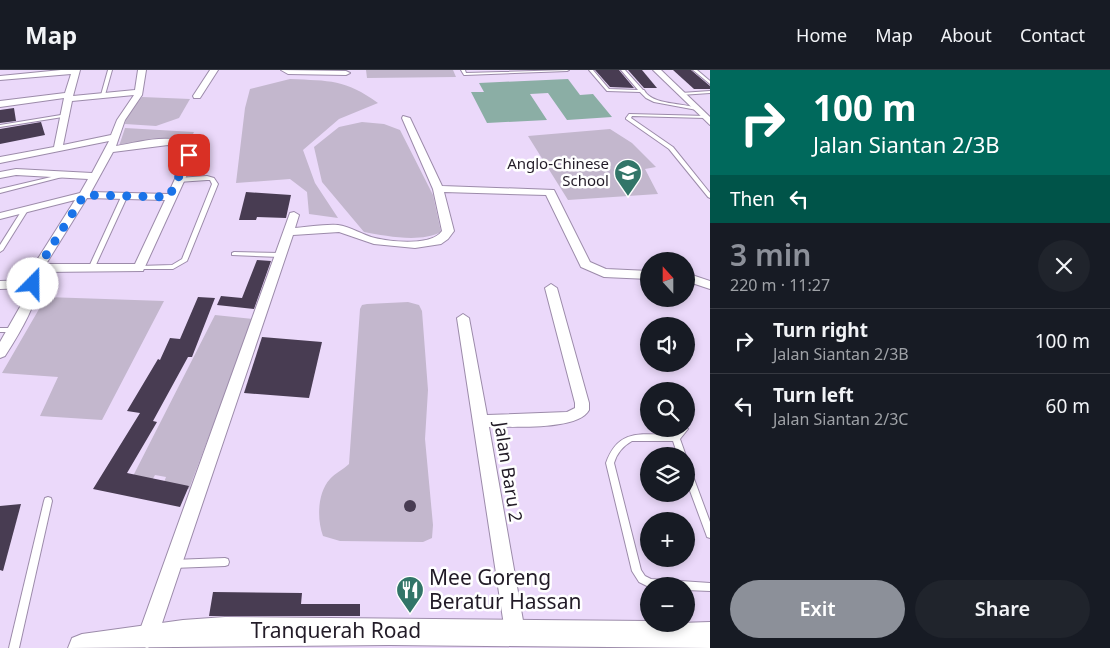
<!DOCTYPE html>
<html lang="en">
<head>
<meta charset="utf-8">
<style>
  body { margin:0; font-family:"Noto Sans",sans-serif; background:#20242c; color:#f1f3f6; height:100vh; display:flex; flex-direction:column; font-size:19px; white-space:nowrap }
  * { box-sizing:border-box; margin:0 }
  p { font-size:16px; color:#9ea1a6 }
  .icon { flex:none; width:28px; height:28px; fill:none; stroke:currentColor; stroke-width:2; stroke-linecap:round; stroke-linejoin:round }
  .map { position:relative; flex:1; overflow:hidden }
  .sheet { display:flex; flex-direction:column; background:#171b24; width:400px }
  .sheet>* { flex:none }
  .guide { background:#00695c; color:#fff; overflow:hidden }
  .needle { width:32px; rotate:339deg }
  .tools { position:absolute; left:640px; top:182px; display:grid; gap:10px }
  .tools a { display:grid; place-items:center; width:55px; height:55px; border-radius:50%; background:#171b24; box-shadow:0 2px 8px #0003; font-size:25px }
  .pin { position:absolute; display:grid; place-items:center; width:42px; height:42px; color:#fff; margin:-21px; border-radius:10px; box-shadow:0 2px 8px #0006 }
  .me { position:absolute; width:55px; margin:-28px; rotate:22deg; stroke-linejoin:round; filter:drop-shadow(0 0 4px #0008) }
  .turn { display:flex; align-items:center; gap:18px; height:105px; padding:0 20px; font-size:22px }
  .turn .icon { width:65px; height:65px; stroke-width:2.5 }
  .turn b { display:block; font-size:35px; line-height:42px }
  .then { display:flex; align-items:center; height:48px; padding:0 20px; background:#0003; gap:10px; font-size:19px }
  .round { display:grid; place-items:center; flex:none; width:52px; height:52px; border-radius:26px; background:#20242c }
  .head { display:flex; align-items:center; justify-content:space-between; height:85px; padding:0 20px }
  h1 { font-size:30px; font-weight:600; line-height:38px; color:#8c9099 }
  .primary-button { display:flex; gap:10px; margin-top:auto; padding:10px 20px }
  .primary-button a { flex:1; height:58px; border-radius:30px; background:#8c9099; color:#fff; font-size:20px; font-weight:600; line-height:58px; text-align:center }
  .primary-button a+a { background:#20242c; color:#f1f3f6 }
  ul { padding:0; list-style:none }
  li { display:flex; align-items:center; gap:15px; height:65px; padding:0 20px; border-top:1px solid #363941 }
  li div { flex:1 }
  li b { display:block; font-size:19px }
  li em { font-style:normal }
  header { display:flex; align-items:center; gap:30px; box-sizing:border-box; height:70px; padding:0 25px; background:#171b24; border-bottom:1px solid #363941 }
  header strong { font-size:24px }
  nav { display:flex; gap:28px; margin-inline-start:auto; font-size:18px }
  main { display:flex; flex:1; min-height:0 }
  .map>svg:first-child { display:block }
  .green { fill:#c3b7cd }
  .water { fill:#8baea5 }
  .building { fill:#483c52 }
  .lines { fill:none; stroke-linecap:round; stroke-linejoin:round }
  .lane-casing { stroke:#9c8baa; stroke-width:2 }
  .street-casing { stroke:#9c8baa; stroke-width:2 }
  .secondary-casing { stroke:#9c8baa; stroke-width:2 }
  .lane { fill:#fff; fill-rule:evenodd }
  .street { fill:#fff; fill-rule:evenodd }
  .secondary { fill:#fff; fill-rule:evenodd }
  .route { stroke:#1a73e8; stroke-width:9; stroke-dasharray:0 16.2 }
  .labels { text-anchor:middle; stroke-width:5; stroke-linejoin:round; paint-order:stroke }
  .far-poi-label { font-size:15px; fill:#221b27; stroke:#fff; text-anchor:end }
  .street-label { font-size:18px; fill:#221b27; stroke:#fff }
  .near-poi-label { font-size:21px; fill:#221b27; stroke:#fff; text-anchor:start }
  .near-street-label { font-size:21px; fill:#221b27; stroke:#fff }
</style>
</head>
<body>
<header>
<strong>Map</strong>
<nav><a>Home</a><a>Map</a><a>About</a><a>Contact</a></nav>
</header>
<main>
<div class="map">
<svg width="710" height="578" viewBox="0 0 710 578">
  <rect width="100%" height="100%" fill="#ebd9fa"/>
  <g class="green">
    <path d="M366,0H453L456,7L367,8Z"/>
    <path d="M290,9C330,11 345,9 378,33L339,49L303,80L315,113L338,148L309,144L307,122L290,109L236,113L245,38L250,19Z"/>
    <path d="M142,27L190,29L179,48L156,56L125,54L126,47Z"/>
    <path d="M362,52L384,54L400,60L433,125L441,162C420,173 386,166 364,162L322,112L314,77L339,57Z"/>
    <path d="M125,58L194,62L191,68L119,76Z"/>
    <path d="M610,59L632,73L656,97L645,99L658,124L568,130L528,66Z"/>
    <path d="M46,227L164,231L102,350L40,346L58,307L2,303Z"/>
    <path d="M408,232L419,235L422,241L428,320L425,369L433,455L432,468L423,472L340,471L323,466C317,450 317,423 330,409C335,403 343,400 349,394L360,239L362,235L367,234Z"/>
    <path d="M215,245L253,249L189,419L163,415L166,407L155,405L150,414L131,410Z"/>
  </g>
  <path class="water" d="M568,9L580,25L593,24L612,47L567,50L548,23L530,24L547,50L487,53L471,22H484L479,13Z"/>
  <g class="building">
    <path d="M595,0H619L634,18L610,17Z"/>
    <path d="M628,0H642L657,18H644Z"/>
    <path d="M673,0H691L710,16V19H694Z"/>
    <path d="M14,38L16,51L0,53V40Z"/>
    <path d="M41,52L45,65L0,74V59Z"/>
    <path d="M246,122L291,125L286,148L257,147L256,150H239Z"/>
    <path d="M257,190L271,191L254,239L217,235L221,226L242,228Z"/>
    <path d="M198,227L215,228L192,287H188L153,351L157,352L127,403L189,416L180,437L93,419L140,343L127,341L158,289L160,290L170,268L180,269Z"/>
    <path d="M262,267L322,272L309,328L244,323Z"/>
    <circle cx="410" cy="436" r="6"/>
    <path d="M21,434L3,501L0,500V436Z"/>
    <path d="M213,522L302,523L301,534H360V546H209Z"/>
  </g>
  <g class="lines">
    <defs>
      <g id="lane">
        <path d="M108,0H112L105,25L103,26L101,25Z"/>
        <path d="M461,0H465L466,3L569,0L567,1L465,5H464Z"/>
        <path d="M589,0H593L609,19L638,20L621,0H625L643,20H644C652,36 684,32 699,39L697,40L654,32L646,28L640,22L607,21Z"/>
        <path d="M693,0H697L710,11V14Z"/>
        <path d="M710,21V23L681,25L679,24L681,23Z"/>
        <path d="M67,44L69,45V46L0,57V55Z"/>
        <path d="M629,44L707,46V47L705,48L632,46L631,48L673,77L710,123V128L708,127L669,79L626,49V48Z"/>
        <path d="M64,104H66V106L0,123V119Z"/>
        <path d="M207,106L214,108L218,114L187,191L173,199H137L136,198L137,197L139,196L172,195L182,189L212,114L210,110H207L178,112L175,110L178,108Z"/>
        <path d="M124,125L127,127L94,199L93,200H89L88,199L121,127Z"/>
        <path d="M25,138L28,140L3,180L0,182V175L22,140Z"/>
        <path d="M234,182L280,183L283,185L280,187L232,185V183Z"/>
        <path d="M0,258H15L18,260L15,262H0Z"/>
        <path d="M671,315L674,316L676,321H669L667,318L668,316Z"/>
        <path d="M686,357L688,359L680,369L686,386H678L673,371H632C623,376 617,383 614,393L641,500L645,506L651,509L710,513V521L686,520V516L649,517L639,512L632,501L606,393C619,357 642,365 674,365L680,359H686Z"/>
        <path d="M686,395L689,396L690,398L710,452V468L707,467L706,464L686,410Z"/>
        <path d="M48,427L51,428L52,431L19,578H9L44,431L45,428Z"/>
        <path d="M225,488L228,489L229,492L228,495L225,496L173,498L170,497L169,494L170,491L173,490Z"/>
      </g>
      <g id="street">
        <path d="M61,0H80L73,26L135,20L138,0H146L142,25L125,50L116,76C138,73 177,60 194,79L191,96L143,201L43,202C36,235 23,258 5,286L0,288V272L25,228L27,218L0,219V211L29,210L32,198L75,130L0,149V143L80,123L88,109L16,105L0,108V102L16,99L92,103L109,71L0,93V87L54,77L64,28L0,37V31L65,23L71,4L0,10V6ZM134,25L117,50L111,65L63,75L72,31ZM168,75L179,76L184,80L181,96L168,124L91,122L113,82ZM87,128L165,130L135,194H46Z"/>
        <path d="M210,0H218L200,28H194L193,26Z"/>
        <path d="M281,0L346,1L350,3L346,5L288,4Z"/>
        <path d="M653,0H661L710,47V55Z"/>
        <path d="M403,46L410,48L442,116L554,120L590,192L606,199L649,201V209L604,207L581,197L546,125L444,122L454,161L448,169L441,174L415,178L374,174L339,162L293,165L157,568L154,575L147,578L140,575L137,568L290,143L294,142L299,145L295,158C309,157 324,154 338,155C352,157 362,165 375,168C391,172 432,176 442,161L433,119L402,48Z"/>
        <path d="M686,203L710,211V219L686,211Z"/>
        <path d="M551,214L557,218L589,333V340C578,361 511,356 489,357L525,562L522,569L515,572L508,569L505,562L457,248L463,244L469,248L487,345L567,342L575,338V333L545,218Z"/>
      </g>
      <path id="secondary" d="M225,547L649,551V554L710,552V578L389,575L68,578L72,568L82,564L183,550Z"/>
    </defs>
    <use href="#lane" class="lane-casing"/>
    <use href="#street" class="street-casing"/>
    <use href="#secondary" class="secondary-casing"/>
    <use href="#lane" class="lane"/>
    <use href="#street" class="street"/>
    <use href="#secondary" class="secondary"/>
  </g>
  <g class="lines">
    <path class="route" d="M33,214L38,198L84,125L169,127L189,85"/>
  </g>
  <defs>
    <symbol id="school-pin" viewBox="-11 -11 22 30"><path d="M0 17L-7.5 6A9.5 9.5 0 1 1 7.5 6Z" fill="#327568" stroke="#fff"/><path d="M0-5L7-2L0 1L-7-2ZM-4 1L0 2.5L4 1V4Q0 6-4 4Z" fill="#fff"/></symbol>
    <symbol id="restaurant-pin" viewBox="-11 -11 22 30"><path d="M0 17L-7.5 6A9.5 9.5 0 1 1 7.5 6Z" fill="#327568" stroke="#fff"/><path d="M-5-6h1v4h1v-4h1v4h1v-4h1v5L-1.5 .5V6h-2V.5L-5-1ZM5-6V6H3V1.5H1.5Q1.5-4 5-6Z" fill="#fff"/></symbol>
  </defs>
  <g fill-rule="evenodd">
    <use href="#school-pin" x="612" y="87" width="32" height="43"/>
    <use href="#restaurant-pin" x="394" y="504" width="32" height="43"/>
  </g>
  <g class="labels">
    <g class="far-poi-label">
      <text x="609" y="99">Anglo-Chinese<tspan x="609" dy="17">School</tspan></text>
    </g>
    <g class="street-label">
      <text transform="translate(508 402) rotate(81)" y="6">Jalan Baru 2</text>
    </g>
    <g class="near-poi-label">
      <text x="429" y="515">Mee Goreng<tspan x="429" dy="24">Beratur Hassan</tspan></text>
    </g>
    <g class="near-street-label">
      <text x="336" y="568">Tranquerah Road</text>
    </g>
  </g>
</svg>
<div class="tools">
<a><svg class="needle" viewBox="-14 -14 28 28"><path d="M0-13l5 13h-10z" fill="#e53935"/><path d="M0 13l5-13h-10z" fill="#9ea1a6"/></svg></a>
<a><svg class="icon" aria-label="sound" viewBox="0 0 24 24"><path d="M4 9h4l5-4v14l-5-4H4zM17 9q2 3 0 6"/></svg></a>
<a><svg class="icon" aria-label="search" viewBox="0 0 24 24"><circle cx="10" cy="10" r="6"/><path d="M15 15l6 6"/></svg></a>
<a><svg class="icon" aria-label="layers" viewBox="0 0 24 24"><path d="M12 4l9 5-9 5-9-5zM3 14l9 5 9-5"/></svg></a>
<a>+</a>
<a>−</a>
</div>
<div class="pin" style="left:189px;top:85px;background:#d93025"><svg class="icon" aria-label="arrive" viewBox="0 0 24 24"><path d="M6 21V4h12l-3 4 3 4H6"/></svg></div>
<svg class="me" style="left:33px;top:214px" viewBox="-20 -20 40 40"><circle r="19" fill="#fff"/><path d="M0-13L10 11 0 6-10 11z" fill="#1a73e8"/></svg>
</div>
<section class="sheet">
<div class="guide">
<div class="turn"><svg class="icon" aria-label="right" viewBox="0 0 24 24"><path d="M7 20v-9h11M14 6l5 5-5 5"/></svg><div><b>100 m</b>Jalan Siantan 2/3B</div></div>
<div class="then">Then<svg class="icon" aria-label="left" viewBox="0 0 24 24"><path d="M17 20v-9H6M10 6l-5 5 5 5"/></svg></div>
</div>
<div class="head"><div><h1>3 min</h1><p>220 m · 11:27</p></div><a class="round"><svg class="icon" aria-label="close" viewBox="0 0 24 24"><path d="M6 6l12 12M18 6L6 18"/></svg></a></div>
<ul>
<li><svg class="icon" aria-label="right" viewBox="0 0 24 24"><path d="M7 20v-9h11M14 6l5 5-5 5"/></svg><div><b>Turn right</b><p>Jalan Siantan 2/3B</p></div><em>100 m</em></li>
<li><svg class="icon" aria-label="left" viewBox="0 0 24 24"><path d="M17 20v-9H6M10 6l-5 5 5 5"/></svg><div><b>Turn left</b><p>Jalan Siantan 2/3C</p></div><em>60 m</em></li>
</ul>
<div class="primary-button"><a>Exit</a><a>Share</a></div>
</section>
</main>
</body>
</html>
